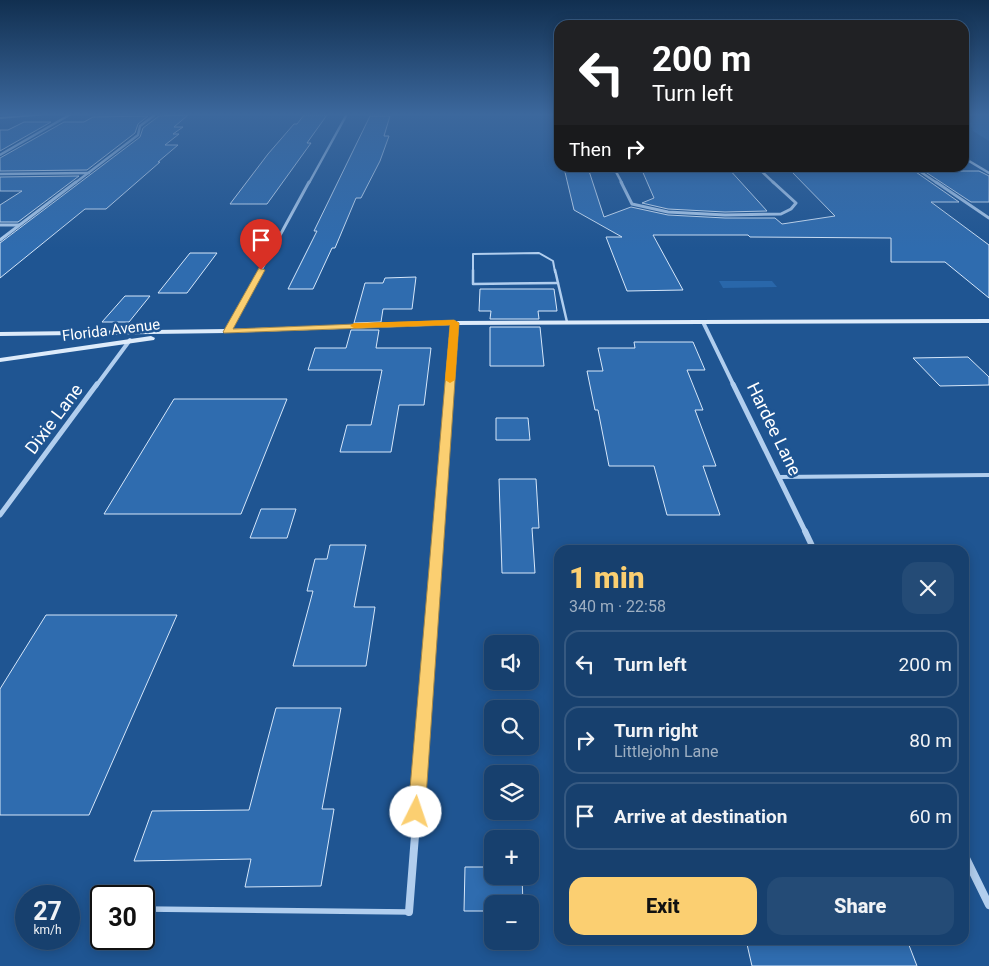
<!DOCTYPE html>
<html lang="en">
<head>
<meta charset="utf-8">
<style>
  body { margin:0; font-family:Roboto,sans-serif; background:#244b76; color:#f1f3f6; height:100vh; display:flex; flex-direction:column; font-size:19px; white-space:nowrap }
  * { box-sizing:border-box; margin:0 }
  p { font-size:16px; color:#9eafc2 }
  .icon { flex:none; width:28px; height:28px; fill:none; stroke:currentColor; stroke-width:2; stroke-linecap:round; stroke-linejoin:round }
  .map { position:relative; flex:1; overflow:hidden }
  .side { position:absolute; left:554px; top:545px; width:415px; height:400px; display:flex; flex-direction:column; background:#17406e; border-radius:15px; box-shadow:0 2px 12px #0003,0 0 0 1px #365981 }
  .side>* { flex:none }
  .top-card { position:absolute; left:554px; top:20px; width:415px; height:152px; border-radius:15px; box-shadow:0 2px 12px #0003,0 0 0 1px #365981; background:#202124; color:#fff; overflow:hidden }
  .controls { position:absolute; left:484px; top:635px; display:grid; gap:10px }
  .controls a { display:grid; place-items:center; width:55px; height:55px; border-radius:10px; background:#17406e; box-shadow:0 2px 12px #0003,0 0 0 1px #365981; font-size:25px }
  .speed { position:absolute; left:15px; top:885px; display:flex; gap:10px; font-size:25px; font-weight:700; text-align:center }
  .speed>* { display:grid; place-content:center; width:65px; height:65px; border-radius:50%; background:#17406e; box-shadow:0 2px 12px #0003,0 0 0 1px #365981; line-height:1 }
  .speed small { font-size:12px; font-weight:400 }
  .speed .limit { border:2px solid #111; border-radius:8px; background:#fff; color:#111 }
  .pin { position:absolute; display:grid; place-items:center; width:42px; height:42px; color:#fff; margin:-51px -21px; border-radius:50% 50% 50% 0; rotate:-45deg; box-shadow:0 0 5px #0007 }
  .pin .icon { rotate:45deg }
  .me { position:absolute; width:55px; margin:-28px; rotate:4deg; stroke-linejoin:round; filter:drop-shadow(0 0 4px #0008) }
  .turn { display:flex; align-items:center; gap:18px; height:105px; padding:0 15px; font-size:22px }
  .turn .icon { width:65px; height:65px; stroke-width:2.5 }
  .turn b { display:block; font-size:35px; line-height:42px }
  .then { display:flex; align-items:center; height:48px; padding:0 15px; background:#0003; gap:10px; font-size:19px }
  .round { display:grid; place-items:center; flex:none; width:52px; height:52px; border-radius:15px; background:#244b76 }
  .overview { display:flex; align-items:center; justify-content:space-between; height:85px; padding:0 15px }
  h1 { font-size:30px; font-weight:800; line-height:38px; color:#fbcf71 }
  .action { display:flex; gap:10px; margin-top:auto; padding:10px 15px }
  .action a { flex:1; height:58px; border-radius:15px; background:#fbcf71; color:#111; font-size:20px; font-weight:800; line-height:58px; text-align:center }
  .action a+a { background:#244b76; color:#f1f3f6 }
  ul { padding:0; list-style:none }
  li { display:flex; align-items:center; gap:15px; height:68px; margin:0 10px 8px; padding:0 5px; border:2px solid #365981; border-radius:15px }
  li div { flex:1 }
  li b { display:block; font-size:19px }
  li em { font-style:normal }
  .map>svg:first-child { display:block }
  .green { fill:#2967aa }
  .building { fill:#2f6caf; stroke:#d6e7fa }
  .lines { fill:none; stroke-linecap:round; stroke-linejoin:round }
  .lane-far3 { stroke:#b1ceee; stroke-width:2 }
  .lane-far2 { stroke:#b1ceee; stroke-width:2.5 }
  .lane-far1 { stroke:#b1ceee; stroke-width:4 }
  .lane { stroke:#b1ceee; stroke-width:5.5 }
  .street-far5 { stroke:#b1ceee; stroke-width:2.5 }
  .street-far4 { stroke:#b1ceee; stroke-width:3 }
  .street-far3 { stroke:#b1ceee; stroke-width:4 }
  .street-far2 { stroke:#b1ceee; stroke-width:5 }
  .street-far1 { stroke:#b1ceee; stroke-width:6 }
  .street { stroke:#b1ceee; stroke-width:8 }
  .secondary { fill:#ddebfa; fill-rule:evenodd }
  .route { fill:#fbcf71; stroke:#a38749 }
  .slow { fill:#f59e0b }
  .labels { text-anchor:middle; stroke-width:5; stroke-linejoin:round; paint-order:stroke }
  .far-street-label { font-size:15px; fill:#fff; stroke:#1f5592 }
  .street-label { font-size:18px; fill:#fff; stroke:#1f5592 }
</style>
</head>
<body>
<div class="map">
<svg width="989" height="966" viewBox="0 0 989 966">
  <rect width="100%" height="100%" fill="#1f5592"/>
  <g class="green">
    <path d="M981,114H989V141L973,131L970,124L973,118Z"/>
    <path d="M719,281H772L777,287L723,288Z"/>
  </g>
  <g class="building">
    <path d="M188,115L174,127H183L173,134H179L165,145H178L158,162H160L106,209H85L0,278V243L140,137L143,128L159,116Z"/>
    <path d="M304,115H327L307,143H311L267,204H230L268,154L294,124H297Z"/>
    <path d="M148,116L138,124L135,133L87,170L0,171V158L64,122H84L93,117Z"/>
    <path d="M370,116H390L384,136H389L380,161L361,198H356L335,248H332L313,289H288L317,231H314Z"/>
    <path d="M24,122H51L0,151V130H8Z"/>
    <path d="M564,168H585L586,171H589L604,217L631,207L668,215L725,218H775L782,224L835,216L790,170H913L959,202H931L989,245V298L945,262H891V238L750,237L748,235H653L683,290L627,291L606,237H622L574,210Z"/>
    <path d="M641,168H728L767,211L725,212L668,209L642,203L654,198Z"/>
    <path d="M924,171H979L989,176V202H971Z"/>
    <path d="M79,176L18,222H0V205L22,191H0V177Z"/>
    <path d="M190,253H217L187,293H158Z"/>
    <path d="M416,277L412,309H383L381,322L354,323L365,283H383L385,278Z"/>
    <path d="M480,289H554L557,311H538L539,319H490L491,311H479Z"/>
    <path d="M125,296H150L129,322H102Z"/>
    <path d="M490,327H540L544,366H490Z"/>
    <path d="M351,330H379L376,348H431L424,405H399L391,452H340L347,425H371L382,370H308L315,348H346Z"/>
    <path d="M634,342H693L705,370H687L703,410H695L716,466H703L720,515H667L654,466H609L598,410H595L587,371H603L598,348H635Z"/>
    <path d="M968,357L989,377V385L940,386L913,358Z"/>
    <path d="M174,399H287L241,514H104Z"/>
    <path d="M496,418H528L530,440H496Z"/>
    <path d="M499,479H536L539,528H532L535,573H502Z"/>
    <path d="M261,509H296L287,538H250Z"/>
    <path d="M330,545H366L354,607H375L366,666H293L313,591H307L315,559H327Z"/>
    <path d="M46,615H177L89,815H0V689Z"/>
    <path d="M276,708H341L322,809H334L321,886L245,887L251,859L134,861L152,811L249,810Z"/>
    <path d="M465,867H492V876H522L523,904H492V911H464Z"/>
    <path d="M746,940H907L917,966H752Z"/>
  </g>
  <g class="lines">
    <path class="lane-far3" d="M473,272V254L539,253L553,261L555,272"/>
    <g class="lane-far2">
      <path d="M473,270V284L558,283"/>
      <path d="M555,270L567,322"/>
    </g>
    <path class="lane-far1" d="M779,477L989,475"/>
    <path class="lane" d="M144,909L409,912"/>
    <g class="street-far5">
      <path d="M0,155L71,114"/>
      <path d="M964,158L989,173"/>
      <path d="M614,168L622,183"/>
      <path d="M758,168L774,183"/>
      <path d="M915,168L937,183"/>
      <path d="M0,174L89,173"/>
      <path d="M75,183L138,135L140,126L156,114"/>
      <path d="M309,183L347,114"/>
    </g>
    <g class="street-far4">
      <path d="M621,182L632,204L668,212L725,215L781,214L791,209L796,203L773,182"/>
      <path d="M936,182L989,218"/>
      <path d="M0,225H19"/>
      <path d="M0,240L76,182"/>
      <path d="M260,272L309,182"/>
    </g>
    <g class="street-far3">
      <path d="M703,322L734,386"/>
      <path d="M227,331L261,270"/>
      <path d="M96,386L130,340"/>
      <path d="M449,386L454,323"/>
    </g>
    <g class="street-far2">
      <path d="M733,384L806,533"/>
      <path d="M0,515L97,384"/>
      <path d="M438,533L449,384"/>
    </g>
    <g class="street-far1">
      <path d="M805,531L814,550"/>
      <path d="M424,722L438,531"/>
    </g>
    <g class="street">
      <path d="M964,854L989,905"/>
      <path d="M409,912L424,721"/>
    </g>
    <g class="secondary">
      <path d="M40,114H59L0,119V117Z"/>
      <path d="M989,319V323L454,325L227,333L0,336V332L227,329L454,321Z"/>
      <path d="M151,336L155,338L154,340L0,362V358Z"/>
    </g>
  </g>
  <linearGradient id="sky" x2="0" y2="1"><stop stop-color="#112f50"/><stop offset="0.46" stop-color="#3c689d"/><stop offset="1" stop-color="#3c689d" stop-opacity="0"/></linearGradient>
  <rect width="989" height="249" fill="url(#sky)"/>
  <path class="route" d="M259,268L265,270L233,329L454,320L459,323L425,812L423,818L416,820L410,818L408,812L450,325L224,333L223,332Z"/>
  <path class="slow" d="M454,320L459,323L455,380L450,383L445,380L450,325L354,328L350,326L354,323Z"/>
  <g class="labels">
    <g class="far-street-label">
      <text transform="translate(111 330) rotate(-7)" y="5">Florida Avenue</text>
    </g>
    <g class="street-label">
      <text transform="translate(54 419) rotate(-53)" y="6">Dixie Lane</text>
      <text transform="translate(774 429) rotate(64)" y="6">Hardee Lane</text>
    </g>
  </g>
</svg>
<div class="controls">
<a><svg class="icon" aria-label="sound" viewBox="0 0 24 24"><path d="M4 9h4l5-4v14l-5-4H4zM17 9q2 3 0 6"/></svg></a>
<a><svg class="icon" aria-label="search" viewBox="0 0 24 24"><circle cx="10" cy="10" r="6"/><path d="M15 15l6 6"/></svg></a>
<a><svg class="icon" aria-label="layers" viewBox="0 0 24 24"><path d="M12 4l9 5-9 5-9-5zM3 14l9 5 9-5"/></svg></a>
<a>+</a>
<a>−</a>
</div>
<div class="speed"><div>27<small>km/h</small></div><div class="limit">30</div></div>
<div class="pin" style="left:261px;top:270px;background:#d93025"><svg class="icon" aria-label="arrive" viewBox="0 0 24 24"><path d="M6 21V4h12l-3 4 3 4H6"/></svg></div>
<svg class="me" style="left:416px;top:812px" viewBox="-20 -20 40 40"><circle r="19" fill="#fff"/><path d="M0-13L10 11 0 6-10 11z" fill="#fbcf71"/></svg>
<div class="top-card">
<div class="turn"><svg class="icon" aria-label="left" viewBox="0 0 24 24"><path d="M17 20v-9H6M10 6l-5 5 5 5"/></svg><div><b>200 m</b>Turn left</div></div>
<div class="then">Then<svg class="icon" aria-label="right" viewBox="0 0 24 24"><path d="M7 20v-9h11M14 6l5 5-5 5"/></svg></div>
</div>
<section class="side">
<div class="overview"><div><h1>1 min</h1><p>340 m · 22:58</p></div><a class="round"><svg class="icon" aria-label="close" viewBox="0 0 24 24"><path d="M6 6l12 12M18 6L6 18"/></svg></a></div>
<ul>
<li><svg class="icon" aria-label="left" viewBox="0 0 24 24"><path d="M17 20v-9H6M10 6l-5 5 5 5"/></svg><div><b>Turn left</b></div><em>200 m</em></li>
<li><svg class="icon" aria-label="right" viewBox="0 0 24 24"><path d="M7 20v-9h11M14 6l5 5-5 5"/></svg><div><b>Turn right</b><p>Littlejohn Lane</p></div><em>80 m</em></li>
<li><svg class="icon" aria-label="arrive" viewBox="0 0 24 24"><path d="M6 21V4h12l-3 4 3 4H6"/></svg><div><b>Arrive at destination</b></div><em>60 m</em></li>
</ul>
<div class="action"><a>Exit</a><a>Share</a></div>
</section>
</div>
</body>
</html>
